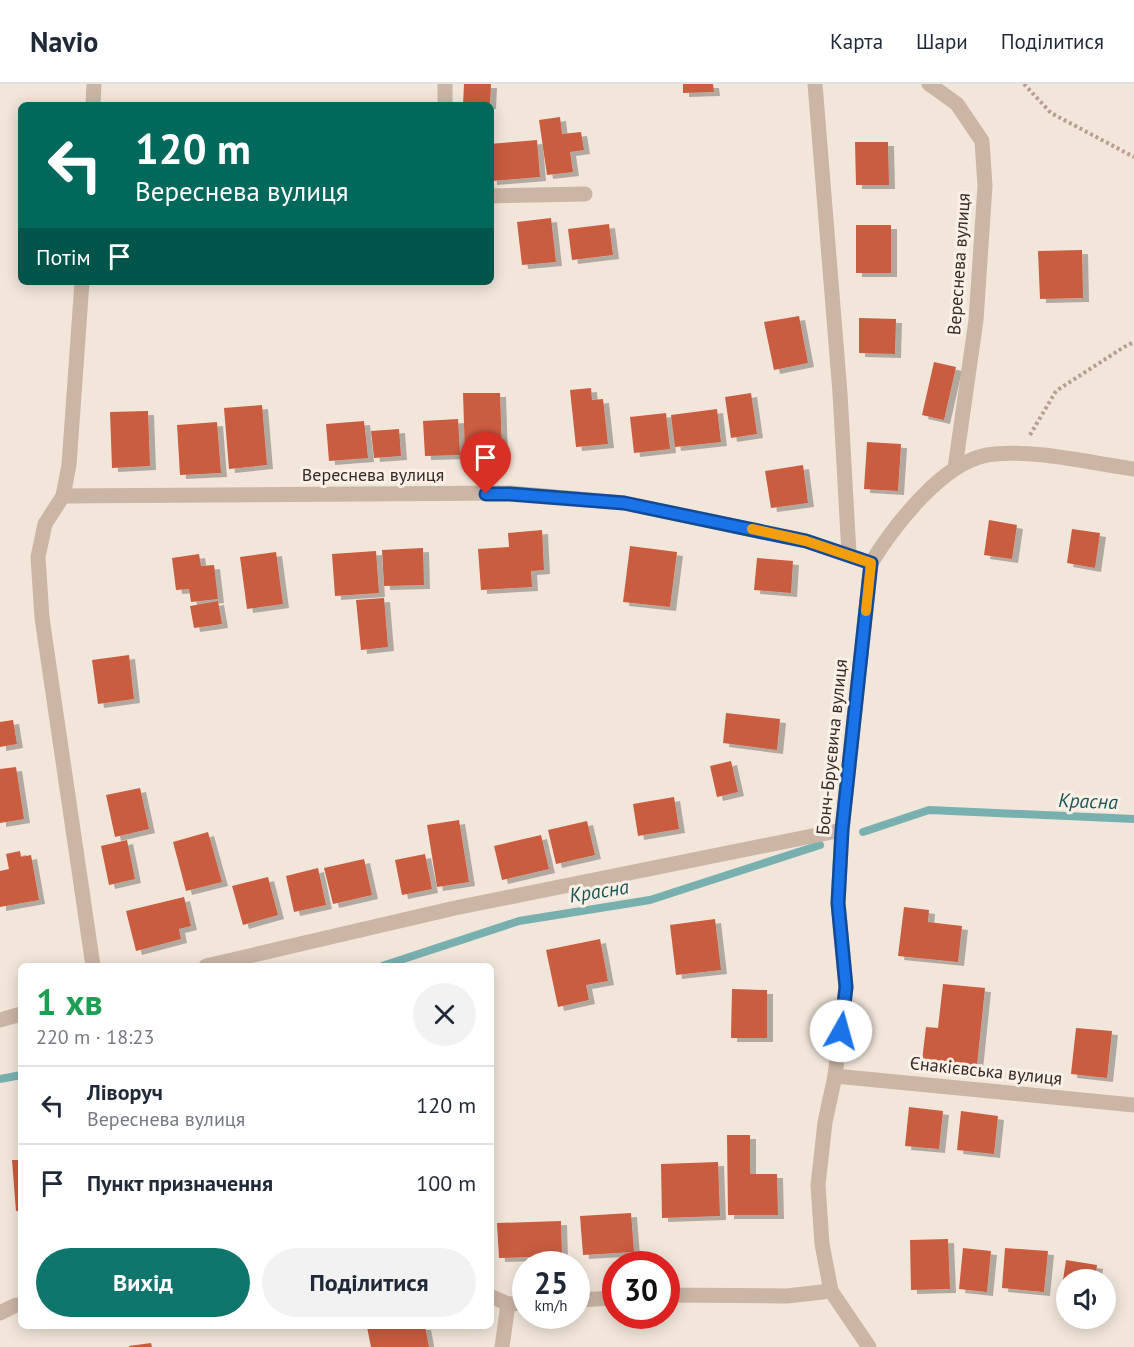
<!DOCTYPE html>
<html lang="uk">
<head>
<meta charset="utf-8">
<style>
  body { margin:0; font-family:"PT Sans",sans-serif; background:#f2f2f3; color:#1f2937; height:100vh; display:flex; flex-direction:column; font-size:22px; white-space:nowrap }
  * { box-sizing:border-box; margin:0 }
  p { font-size:20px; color:#747a83 }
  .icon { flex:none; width:33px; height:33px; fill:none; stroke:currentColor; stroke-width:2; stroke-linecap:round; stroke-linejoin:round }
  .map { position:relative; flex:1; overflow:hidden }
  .side { position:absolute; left:18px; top:879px; width:476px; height:366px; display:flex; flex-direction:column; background:#fff; border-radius:9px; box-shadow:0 3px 15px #0003 }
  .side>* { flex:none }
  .hud { position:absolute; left:18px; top:18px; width:476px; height:183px; border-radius:9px; box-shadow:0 3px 15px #0003; background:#00695c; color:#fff; overflow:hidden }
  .controls { position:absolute; left:1056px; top:1185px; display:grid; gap:12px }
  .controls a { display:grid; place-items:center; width:60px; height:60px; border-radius:50%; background:#fff; box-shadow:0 3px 15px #0003; font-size:30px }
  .speed { position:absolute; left:512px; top:1167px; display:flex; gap:12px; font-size:30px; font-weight:700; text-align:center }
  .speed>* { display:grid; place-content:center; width:78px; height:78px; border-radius:50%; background:#fff; box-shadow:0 3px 15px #0003; line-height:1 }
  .speed small { font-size:15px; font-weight:400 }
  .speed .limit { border:9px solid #d22; background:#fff; color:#111 }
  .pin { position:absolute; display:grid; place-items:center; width:51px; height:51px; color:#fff; margin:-62px -26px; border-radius:50% 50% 50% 0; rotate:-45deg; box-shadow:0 0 6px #0007 }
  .pin .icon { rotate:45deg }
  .me { position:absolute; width:66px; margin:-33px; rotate:7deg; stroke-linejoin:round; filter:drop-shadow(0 0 4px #0008) }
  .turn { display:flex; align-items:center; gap:21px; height:126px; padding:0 18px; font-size:27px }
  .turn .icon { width:78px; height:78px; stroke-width:2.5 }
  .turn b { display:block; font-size:42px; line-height:51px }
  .then { display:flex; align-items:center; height:57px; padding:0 18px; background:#0003; gap:12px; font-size:22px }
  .round { display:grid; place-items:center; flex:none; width:63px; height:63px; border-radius:32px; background:#f2f2f3 }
  .head { display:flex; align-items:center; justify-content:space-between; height:102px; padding:0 18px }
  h1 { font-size:36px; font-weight:600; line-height:45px; color:#1e9e55 }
  .action { display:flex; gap:12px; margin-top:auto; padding:12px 18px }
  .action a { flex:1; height:69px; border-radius:36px; background:#0f766e; color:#fff; font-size:24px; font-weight:600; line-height:69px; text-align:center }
  .action a+a { background:#f2f2f3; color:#1f2937 }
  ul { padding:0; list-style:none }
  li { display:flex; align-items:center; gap:18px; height:78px; padding:0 18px; border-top:2px solid #e0e1e3 }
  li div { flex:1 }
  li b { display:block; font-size:22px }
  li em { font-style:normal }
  header { display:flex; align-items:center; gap:36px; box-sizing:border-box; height:84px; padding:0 30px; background:#fff; border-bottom:2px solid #e0e1e3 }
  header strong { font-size:28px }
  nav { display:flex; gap:33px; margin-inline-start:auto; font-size:21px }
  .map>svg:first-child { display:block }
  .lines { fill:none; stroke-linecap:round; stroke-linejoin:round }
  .stream { stroke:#78b0b0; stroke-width:8 }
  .building { fill:#ca5c40; filter:url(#shadow) }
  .path { stroke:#b79f8f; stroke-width:4; stroke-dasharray:3 3; stroke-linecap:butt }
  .minor { stroke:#cbb5a5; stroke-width:15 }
  .route-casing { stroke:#114b97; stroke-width:15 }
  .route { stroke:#1a73e8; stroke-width:10 }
  .slow { stroke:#f59e0b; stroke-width:10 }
  .labels { text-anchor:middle; stroke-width:6; stroke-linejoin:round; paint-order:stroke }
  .street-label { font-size:18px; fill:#362b27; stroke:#faf0e6 }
  .water-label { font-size:20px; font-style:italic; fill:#1b5759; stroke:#faf0e6 }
</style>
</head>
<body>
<header>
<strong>Navio</strong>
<nav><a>Карта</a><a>Шари</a><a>Поділитися</a></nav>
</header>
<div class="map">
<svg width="1134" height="1263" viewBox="0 0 1134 1263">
  <defs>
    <filter id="shadow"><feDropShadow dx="6" dy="4" stdDeviation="0" flood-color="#0004"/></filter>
  </defs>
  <rect width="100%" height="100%" fill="#f2e6da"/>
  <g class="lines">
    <g class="stream">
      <path d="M863,748L929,726L1134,735"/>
      <path d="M382,882L519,837L650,816L820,761"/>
      <path d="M0,995L21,991"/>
    </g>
  </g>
  <g class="building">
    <path d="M464,0H491L490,21H463Z"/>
    <path d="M683,0H713L714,8L683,9Z"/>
    <path d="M560,33L562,50L581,48L584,66L570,68L573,88L547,91L539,36Z"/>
    <path d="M537,56L540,93L491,97L490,60Z"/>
    <path d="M855,58H888L889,101H856Z"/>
    <path d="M551,134L556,178L522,181L517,138Z"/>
    <path d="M609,140L613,171L572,176L568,145Z"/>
    <rect x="856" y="141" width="35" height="48"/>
    <path d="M1082,166L1083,214L1040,215L1038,167Z"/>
    <path d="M799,232L808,279L774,286L764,238Z"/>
    <path d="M859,234L896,235L895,270L859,269Z"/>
    <path d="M934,278L956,283L944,336L922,331Z"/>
    <path d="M591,304L592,316L603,315L608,360L576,363L570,306Z"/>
    <path d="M463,309H500L502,371L465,372Z"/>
    <path d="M751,309L757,350L731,354L725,313Z"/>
    <path d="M262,321L267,381L229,385L224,324Z"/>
    <path d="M717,325L721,358L675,363L671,331Z"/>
    <path d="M148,327L150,382L112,384L110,328Z"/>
    <path d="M666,329L670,365L634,369L630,333Z"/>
    <path d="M458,335L460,371L425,372L423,337Z"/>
    <path d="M364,337L368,374L329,377L326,340Z"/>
    <path d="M217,338L221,389L180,391L177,341Z"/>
    <path d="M399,345L401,372L374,374L371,347Z"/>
    <path d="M867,358L901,360L898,407L864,405Z"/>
    <path d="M803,381L808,419L771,424L765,387Z"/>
    <path d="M989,436L1017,441L1012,475L984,471Z"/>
    <path d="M1072,445L1100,449L1095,484L1067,479Z"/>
    <path d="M542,446L544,486L531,487L532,503L481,506L478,465L509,463L508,449Z"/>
    <path d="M630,462L677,468L670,523L623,518Z"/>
    <path d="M423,464L424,501L384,502L382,466Z"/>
    <path d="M376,467L379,509L335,512L332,470Z"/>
    <path d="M276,468L283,520L247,525L240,473Z"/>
    <path d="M199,470L201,482L214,481L218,515L191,518L189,505L176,506L172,474Z"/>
    <path d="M757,474L793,477L791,509L754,506Z"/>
    <path d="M384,514L388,563L361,566L356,516Z"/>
    <path d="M218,517L222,540L194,544L190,522Z"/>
    <path d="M129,571L134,615L98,620L92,576Z"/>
    <path d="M726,629L780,635L777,666L723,659Z"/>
    <path d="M13,636L17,660L0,663V638Z"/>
    <path d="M731,677L738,708L717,713L710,682Z"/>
    <path d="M16,683L24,735L0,739V685Z"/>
    <path d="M140,704L149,745L115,753L106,711Z"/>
    <path d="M674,713L679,745L638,752L633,720Z"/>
    <path d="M459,736L469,798L437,803L427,741Z"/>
    <path d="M587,737L595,771L556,780L548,746Z"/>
    <path d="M208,748L222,798L186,807L173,758Z"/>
    <path d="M541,751L549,785L502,796L494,762Z"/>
    <path d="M127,756L135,795L109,801L101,762Z"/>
    <path d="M20,767L21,773L31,771L39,816L0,823V787L9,785L6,770Z"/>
    <path d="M425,770L432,805L402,811L395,776Z"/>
    <path d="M364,775L372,811L333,820L324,784Z"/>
    <path d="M318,784L326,821L294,828L286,792Z"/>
    <path d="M268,793L278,831L243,841L232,802Z"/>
    <path d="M184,813L191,842L179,845L181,855L136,867L126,827Z"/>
    <path d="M904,823L929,826L928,838L962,842L958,878L898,872Z"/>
    <path d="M715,835L721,886L676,891L670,841Z"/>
    <path d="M600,855L608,897L586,901L589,916L558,923L546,866Z"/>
    <path d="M943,900L985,904L976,991L921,985L926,943L938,944Z"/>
    <path d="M732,905L767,906V954H731Z"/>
    <path d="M1076,944L1112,947L1107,994L1071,990Z"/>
    <path d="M909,1023L943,1027L939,1065L905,1062Z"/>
    <path d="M961,1027L998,1032L994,1070L957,1066Z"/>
    <path d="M727,1051H750V1090H777L778,1131H728Z"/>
    <path d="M12,1076H21V1127H16Z"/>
    <path d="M718,1078L720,1132L662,1134L661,1080Z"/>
    <path d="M631,1129L634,1168L583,1171L580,1132Z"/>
    <path d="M561,1137L562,1172L499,1174L497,1139Z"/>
    <path d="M948,1155L950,1205L911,1206L910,1156Z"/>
    <path d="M963,1164L991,1167L987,1208L959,1205Z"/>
    <path d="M1005,1164L1048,1167L1044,1208L1002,1204Z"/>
    <path d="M1066,1176L1097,1181L1095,1196H1066V1217L1060,1216Z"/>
    <path d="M371,1242H425L429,1263H371L367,1243Z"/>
    <path d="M151,1259L152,1263H129V1262Z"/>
  </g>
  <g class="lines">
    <g class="path">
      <path d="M1024,0L1051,29L1134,73"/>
      <path d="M1030,351L1056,307L1124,263L1134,258"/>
    </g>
    <g class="minor">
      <path d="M815,0L840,309L849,470"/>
      <path d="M929,0L957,20L982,57L985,102L976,236L955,384"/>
      <path d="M93,21L94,0"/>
      <path d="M445,21V0"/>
      <path d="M490,112L585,110"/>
      <path d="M82,198L69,381L63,412L45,440L38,473L42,534L93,882"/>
      <path d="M63,412L510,409L624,419L806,457L871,479C894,442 942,379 987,371C1030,364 1090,379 1134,385"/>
      <path d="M206,882L455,824L842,746"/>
      <path d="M0,936L21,930"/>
      <path d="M835,992L1134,1021"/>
      <path d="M666,1211L787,1212L831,1207"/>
      <path d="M490,1212L508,1220L525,1219"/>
      <path d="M576,1216L615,1214"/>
      <path d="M0,1229L16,1221H21"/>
      <path d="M502,1263L508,1220"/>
      <path d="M869,1263L831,1207L822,1160L818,1101L825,1038L835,992L846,903L838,819L842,746L871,479"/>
    </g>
  </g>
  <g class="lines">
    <defs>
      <path id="route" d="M486,410H510L624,419L806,457L871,479L842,746L838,819L846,903L841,947"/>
    </defs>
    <use href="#route" class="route-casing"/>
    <use href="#route" class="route"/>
    <path class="slow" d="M752,445L806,457L871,479L866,527"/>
  </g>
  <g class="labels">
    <g class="street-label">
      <text transform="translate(959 180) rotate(-86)" y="6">Вереснева вулиця</text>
      <text x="373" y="397">Вереснева вулиця</text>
      <text transform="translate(832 663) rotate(-84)" y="6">Бонч-Бруєвича вулиця</text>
      <text transform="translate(986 987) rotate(6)" y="6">Єнакієвська вулиця</text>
    </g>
    <g class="water-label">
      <text transform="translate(1088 717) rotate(2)" y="7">Красна</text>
      <text transform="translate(599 807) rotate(-9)" y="7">Красна</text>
    </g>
  </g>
</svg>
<div class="controls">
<a><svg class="icon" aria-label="sound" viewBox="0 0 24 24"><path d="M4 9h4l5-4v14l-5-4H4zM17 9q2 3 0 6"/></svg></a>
</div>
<div class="speed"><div>25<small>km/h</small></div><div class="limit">30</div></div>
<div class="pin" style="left:486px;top:410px;background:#d93025"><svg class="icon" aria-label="arrive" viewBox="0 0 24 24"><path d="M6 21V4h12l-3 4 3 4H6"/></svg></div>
<svg class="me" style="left:841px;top:947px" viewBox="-20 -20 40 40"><circle r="19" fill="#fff"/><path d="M0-13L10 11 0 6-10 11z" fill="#1a73e8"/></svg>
<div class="hud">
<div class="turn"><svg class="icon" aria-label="left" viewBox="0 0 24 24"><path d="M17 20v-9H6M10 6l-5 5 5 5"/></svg><div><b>120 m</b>Вереснева вулиця</div></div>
<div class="then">Потім<svg class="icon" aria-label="arrive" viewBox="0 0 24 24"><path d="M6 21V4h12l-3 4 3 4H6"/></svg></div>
</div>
<section class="side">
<div class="head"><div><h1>1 хв</h1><p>220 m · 18:23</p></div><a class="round"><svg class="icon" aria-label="close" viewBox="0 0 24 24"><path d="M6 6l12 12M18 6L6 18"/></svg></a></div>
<ul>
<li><svg class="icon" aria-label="left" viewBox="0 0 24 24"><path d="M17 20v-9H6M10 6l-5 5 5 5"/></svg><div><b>Ліворуч</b><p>Вереснева вулиця</p></div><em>120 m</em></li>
<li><svg class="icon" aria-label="arrive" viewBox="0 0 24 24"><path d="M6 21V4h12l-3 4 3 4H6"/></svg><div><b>Пункт призначення</b></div><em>100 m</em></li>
</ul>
<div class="action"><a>Вихід</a><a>Поділитися</a></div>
</section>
</div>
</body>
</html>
